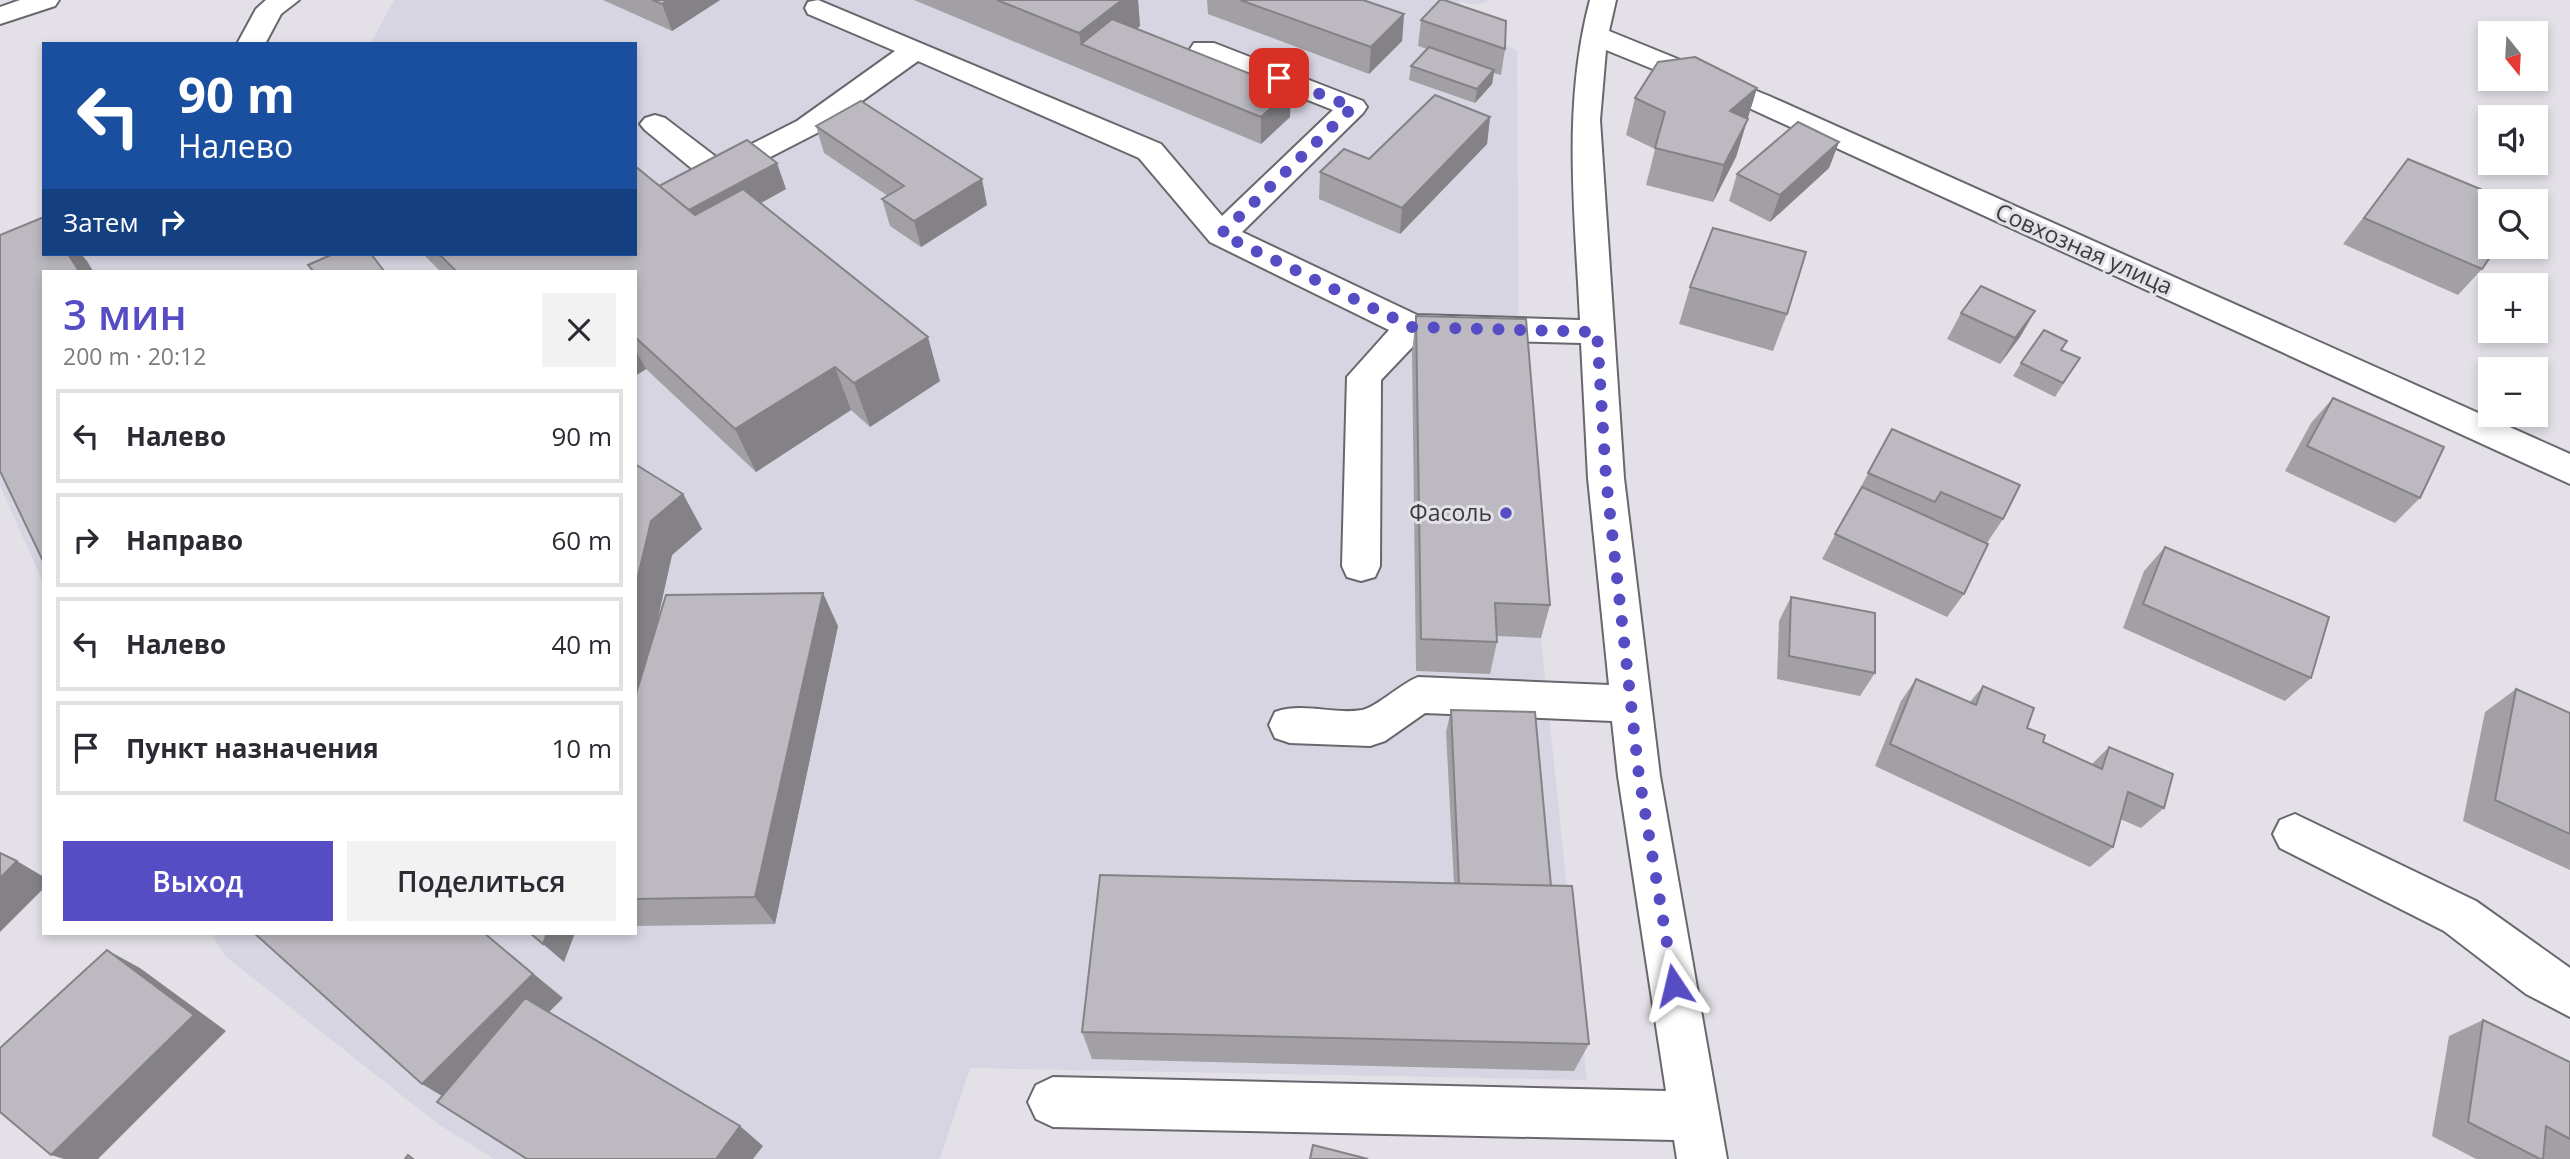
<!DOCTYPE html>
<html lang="ru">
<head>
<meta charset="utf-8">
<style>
  body { margin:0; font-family:"Open Sans",sans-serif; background:#f2f2f3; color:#2b2b33; height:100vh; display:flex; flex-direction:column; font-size:26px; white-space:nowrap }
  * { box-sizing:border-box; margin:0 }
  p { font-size:23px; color:#7c7c81 }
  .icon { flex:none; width:38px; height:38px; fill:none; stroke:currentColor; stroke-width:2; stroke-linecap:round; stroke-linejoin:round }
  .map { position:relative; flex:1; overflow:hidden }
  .details { position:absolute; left:42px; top:270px; width:595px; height:665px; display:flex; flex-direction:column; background:#fff; border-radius:0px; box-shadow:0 4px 10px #0003 }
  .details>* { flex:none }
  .hud { position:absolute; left:42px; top:42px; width:595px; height:214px; border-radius:0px; box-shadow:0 4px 10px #0003; background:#1a4fa0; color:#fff; overflow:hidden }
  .needle { width:46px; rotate:162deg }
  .buttons { position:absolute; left:2478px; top:21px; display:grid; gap:14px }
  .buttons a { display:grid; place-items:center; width:70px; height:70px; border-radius:0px; background:#fff; box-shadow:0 4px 10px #0003; font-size:35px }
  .pin { position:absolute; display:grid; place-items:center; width:60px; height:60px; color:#fff; margin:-30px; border-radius:14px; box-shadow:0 4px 10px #0006 }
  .me { position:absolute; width:77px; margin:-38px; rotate:350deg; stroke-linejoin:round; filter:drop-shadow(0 0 5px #0008) }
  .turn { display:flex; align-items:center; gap:24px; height:147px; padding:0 21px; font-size:32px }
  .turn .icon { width:91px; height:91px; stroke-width:2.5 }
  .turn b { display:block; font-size:49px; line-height:60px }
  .then { display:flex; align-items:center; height:66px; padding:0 21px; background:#0003; gap:14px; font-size:26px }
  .round { display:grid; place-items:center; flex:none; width:74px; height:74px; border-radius:0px; background:#f2f2f3 }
  .overview { display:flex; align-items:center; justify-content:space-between; height:119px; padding:0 21px }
  h1 { font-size:42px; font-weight:600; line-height:52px; color:#564cc4 }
  .primary-button { display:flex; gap:14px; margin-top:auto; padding:14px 21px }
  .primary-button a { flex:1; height:80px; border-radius:0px; background:#564cc4; color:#fff; font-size:28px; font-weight:600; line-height:80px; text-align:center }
  .primary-button a+a { background:#f2f2f3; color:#2b2b33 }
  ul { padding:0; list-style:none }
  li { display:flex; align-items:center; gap:21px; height:94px; margin:0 14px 10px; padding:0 7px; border:4px solid #e1e1e2; border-radius:0px }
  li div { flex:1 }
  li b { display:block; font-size:26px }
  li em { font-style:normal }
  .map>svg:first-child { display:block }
  .built { fill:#d8d5e2 }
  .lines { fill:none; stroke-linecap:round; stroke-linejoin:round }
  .minor-casing { stroke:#69676d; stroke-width:4 }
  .minor { fill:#fff; fill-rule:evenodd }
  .wall { fill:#a2a0a5 }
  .shaded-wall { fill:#848286 }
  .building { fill:#bcbac0; stroke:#848286; stroke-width:2 }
  .route { stroke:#564cc4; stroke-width:12; stroke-dasharray:0 21.6 }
  .poi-dot { fill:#564cc4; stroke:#e3e1e7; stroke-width:2.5 }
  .labels { text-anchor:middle; stroke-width:6; stroke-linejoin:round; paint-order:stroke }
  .street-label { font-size:23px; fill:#3c3b3e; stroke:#e3e1e7 }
  .poi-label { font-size:23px; fill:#3c3b3e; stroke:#e3e1e7; text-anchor:end }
</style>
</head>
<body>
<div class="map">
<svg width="2570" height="1159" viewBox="0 0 2570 1159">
  <rect width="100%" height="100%" fill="#e3e1e7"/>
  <path class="built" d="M394,0H1491L1475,5L1461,2L1444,24L1517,50L1519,356L1541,638L1587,1080L970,1068L940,1159H494L438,1124L225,956L211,933H635V271H44V585L0,486V282L46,254H635V44H370Z"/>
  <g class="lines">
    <defs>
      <g id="minor">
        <path d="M20,0H59L55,6L0,24V7Z"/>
        <path d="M266,0H299L281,14L265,44H237L256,9Z"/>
        <path d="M818,0L1161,144L1222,216L1333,110L1194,55L1190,49L1194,43H1214L1363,101L1367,107L1363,113L1242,232L1417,315L1580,320C1575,213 1562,105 1590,0H1616L1609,31L1769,96L2570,454V484L1749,108L1606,50L1600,120L1624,478L1660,776L1727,1159H1677L1674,1140L1053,1127L1036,1119L1028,1102L1036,1085L1053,1077L1666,1091L1618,776L1612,721L1425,713L1385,741L1370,746L1290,743L1275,738L1269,725L1275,712C1304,702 1333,715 1362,710C1377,707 1400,684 1418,677L1609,685L1588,478L1581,343L1420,339L1381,380L1380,566L1375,577L1361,581L1347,577L1342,566L1347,377L1389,330L1210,242L1139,158L918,61L817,133L718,184L707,181L645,130L640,124L645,118L655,115L665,118L720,160L797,121L895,51L808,14L805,8L808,2Z"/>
        <path d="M2295,814L2476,901L2570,968V1017L2526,994L2444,931L2280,848L2273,834L2280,820Z"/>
      </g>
    </defs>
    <use href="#minor" class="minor-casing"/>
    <use href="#minor" class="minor"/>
  </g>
  <g class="wall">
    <path d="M603,0H720L672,31Z"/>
    <path d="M914,0H1138L1140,26L1136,29L1290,117L1261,144Z"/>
    <path d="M1207,0H1363L1404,14L1402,41L1369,74L1208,14Z"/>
    <path d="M1421,20L1505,49L1501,75L1494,73L1492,84L1475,103L1409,80L1411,66L1427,49L1418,46Z"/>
    <path d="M1757,88L1736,157L1713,202L1646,185L1655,149L1626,135L1635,98Z"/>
    <path d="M1490,117L1487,144L1400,234L1319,199L1320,172L1369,159Z"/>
    <path d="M816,126L987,205L921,247L890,226L882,199L888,196L824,153Z"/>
    <path d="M1839,142L1829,168L1770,222L1729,201L1737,174Z"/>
    <path d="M2408,159L2482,269L2458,295L2343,244Z"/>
    <path d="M659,186L786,189L761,203L940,381L870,427L851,410L756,472L646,369L635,376V271H440L423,254H635Z"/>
    <path d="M1690,287L1787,314L1773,351L1679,324Z"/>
    <path d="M2035,311L2020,337L2000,364L1947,339L1961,313Z"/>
    <path d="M1416,316L1550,605L1541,638L1497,636V642L1490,674L1416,671L1412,352Z"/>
    <path d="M2062,350L2080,358L2055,397L2013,376L2021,363Z"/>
    <path d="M2333,398L2420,498L2395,523L2285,471L2311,423Z"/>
    <path d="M1892,429L2003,519L1987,543L1964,594L1947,617L1822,559Z"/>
    <path d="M635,464L683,494L702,529L672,555L654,637L838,626L775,924L635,926Z"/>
    <path d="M2165,547L2311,678L2285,701L2123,628L2144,571Z"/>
    <path d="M1791,597L1875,673L1860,696L1777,679L1779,621Z"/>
    <path d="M1916,679L1970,702L1983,686L2043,742L2092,764L2109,747L2164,808L2141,828L2120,819L2113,847L2090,867L1875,766L1901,701Z"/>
    <path d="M2516,689L2570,713V870L2463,821L2485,712Z"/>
    <path d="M1451,710L1551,886L1589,1044L1574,1071L1092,1059L1082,1032L1454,884L1446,732Z"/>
    <path d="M2483,1020L2570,1062V1159H2476L2432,1136L2449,1036Z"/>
  </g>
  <g class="shaded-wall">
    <path d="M668,0H720L672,31L662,4Z"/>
    <path d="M1122,0H1138L1140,26L1105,54L1081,44L1079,33Z"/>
    <path d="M1404,14L1402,41L1369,74L1371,47Z"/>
    <path d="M1494,70L1492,84L1475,103L1477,89Z"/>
    <path d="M1757,88L1736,157L1713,202L1724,165L1730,111Z"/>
    <path d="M1291,90L1290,117L1261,144V117Z"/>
    <path d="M1490,117L1487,144L1400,234L1402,208Z"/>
    <path d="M1839,142L1829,168L1770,222L1780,195Z"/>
    <path d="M777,163L786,189L691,241L680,215Z"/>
    <path d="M982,179L987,205L921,247L914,221Z"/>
    <path d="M68,254H81L87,261L93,271H79Z"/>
    <path d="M2035,311L2020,337L2000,364L2015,338Z"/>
    <path d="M928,337L940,381L870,427L854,383Z"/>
    <path d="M635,349L646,369L635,376Z"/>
    <path d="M835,367L851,410L756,472L735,429Z"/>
    <path d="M683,494L702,529L672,555L638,706L635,702V589L651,521Z"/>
    <path d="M823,593L838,626L775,924L755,897Z"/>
    <path d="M17,861L44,877V888L0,932V878Z"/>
    <path d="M484,933L563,998L457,1105L422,1084Z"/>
    <path d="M547,933H575L564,962L543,944Z"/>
    <path d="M107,950L140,968L226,1031L98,1159H64L51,1155Z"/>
    <path d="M740,1126L763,1146L753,1159H716Z"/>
  </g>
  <g class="building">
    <path d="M652,0H668L662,4Z"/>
    <path d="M997,0H1122L1079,33Z"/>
    <path d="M1240,0H1363L1404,14L1371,47Z"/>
    <path d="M1440,0H1444L1506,21L1505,49L1421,20Z"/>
    <path d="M1112,19L1291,90L1261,117L1081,44Z"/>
    <path d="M1429,47L1494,70L1477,89L1411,66Z"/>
    <path d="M1695,57L1757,88L1730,111L1748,119L1724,165L1655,148L1665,112L1635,98L1658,62Z"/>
    <path d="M1435,95L1490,117L1402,208L1320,172L1344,149L1369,159Z"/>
    <path d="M861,101L982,179L914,221L882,199L904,186L816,126Z"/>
    <path d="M1798,122L1839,142L1780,195L1737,174Z"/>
    <path d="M747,140L777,163L689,210L659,186Z"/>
    <path d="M2408,159L2509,201H2490V247H2497L2482,269L2364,218Z"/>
    <path d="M635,166L695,215L743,189L928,337L854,383L835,367L735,429L635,337V271H456L439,254H635Z"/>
    <path d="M44,217V254H68L79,271H44V563L0,471V235Z"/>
    <path d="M1713,228L1806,252L1787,314L1690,287Z"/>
    <path d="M333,254H371L384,271H313L308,265Z"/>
    <path d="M1981,286L2035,311L2015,338L1961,313Z"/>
    <path d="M1416,316L1526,319L1550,605L1495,603L1497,642L1421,639Z"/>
    <path d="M2044,330L2067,341L2061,350L2080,358L2063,383L2021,363Z"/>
    <path d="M2333,398L2444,447L2420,498L2307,446Z"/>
    <path d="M1892,429L2020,485L2003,519L1941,492L1935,502L1868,473Z"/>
    <path d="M635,464L683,494L651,521L635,589Z"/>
    <path d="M1862,487L1988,544L1964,594L1835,534Z"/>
    <path d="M2165,547L2329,617L2311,678L2143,604Z"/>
    <path d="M823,593L755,897L635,899V697L666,595Z"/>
    <path d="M1791,597L1875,613V673L1789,656Z"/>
    <path d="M1916,679L1976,705L1983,686L2034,708L2027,728L2045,735L2043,742L2102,769L2109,747L2173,774L2164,808L2128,792L2113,847L1890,744Z"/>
    <path d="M2516,689L2570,713V834L2495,800Z"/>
    <path d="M1451,710L1535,712L1551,886L1459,884Z"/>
    <path d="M0,853L17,861L0,878Z"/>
    <path d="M1100,875L1572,886L1589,1044L1082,1032Z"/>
    <path d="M254,933H484L533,974L422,1084Z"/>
    <path d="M530,933H547L543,944Z"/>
    <path d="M107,950L194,1015L51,1155L0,1112V1048Z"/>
    <path d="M525,998L740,1126L716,1159H527L437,1102Z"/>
    <path d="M2483,1020L2570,1062V1139L2546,1126L2543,1159H2540L2468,1122Z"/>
    <path d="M1313,1145L1368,1159H1310Z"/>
    <path d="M408,1155L413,1159H405Z"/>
  </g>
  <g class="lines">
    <path class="route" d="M1279,78L1353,107L1221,234L1412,327L1597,332L1606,478L1639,776L1674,985"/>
  </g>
  <circle class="poi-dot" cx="1506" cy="513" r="7"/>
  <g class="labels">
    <g class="street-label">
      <text transform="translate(2084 249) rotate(24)" y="8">Совхозная улица</text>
    </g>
    <g class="poi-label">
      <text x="1492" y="521">Фасоль</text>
    </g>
  </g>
</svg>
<div class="buttons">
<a><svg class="needle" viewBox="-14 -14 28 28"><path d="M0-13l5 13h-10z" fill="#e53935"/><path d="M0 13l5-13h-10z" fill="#7c7c81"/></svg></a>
<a><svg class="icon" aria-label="sound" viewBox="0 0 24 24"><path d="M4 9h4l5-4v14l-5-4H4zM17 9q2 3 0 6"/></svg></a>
<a><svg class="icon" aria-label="search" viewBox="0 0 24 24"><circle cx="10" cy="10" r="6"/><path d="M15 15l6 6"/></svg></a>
<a>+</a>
<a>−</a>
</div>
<div class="pin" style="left:1279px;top:78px;background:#d93025"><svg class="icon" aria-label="arrive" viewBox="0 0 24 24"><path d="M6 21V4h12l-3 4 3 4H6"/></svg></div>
<svg class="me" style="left:1674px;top:985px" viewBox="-20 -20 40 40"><path d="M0-17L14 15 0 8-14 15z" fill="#564cc4" stroke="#fff" stroke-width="4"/></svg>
<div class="hud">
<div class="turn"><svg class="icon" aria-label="left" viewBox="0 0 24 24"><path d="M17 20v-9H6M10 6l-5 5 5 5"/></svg><div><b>90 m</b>Налево</div></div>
<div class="then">Затем<svg class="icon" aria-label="right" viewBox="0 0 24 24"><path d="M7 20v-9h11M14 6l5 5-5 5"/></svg></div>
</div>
<section class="details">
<div class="overview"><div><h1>3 мин</h1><p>200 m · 20:12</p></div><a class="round"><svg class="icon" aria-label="close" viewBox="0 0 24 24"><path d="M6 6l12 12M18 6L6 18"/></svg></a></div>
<ul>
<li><svg class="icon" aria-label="left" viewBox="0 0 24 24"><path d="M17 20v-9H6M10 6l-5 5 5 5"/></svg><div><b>Налево</b></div><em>90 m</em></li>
<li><svg class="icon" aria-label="right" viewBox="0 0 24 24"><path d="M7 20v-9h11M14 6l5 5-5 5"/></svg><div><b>Направо</b></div><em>60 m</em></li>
<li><svg class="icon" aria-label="left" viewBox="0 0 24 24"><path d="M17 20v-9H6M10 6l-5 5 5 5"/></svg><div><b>Налево</b></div><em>40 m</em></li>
<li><svg class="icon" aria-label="arrive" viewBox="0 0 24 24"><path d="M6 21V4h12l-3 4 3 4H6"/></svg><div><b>Пункт назначения</b></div><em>10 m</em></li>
</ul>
<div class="primary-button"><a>Выход</a><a>Поделиться</a></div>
</section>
</div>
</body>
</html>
